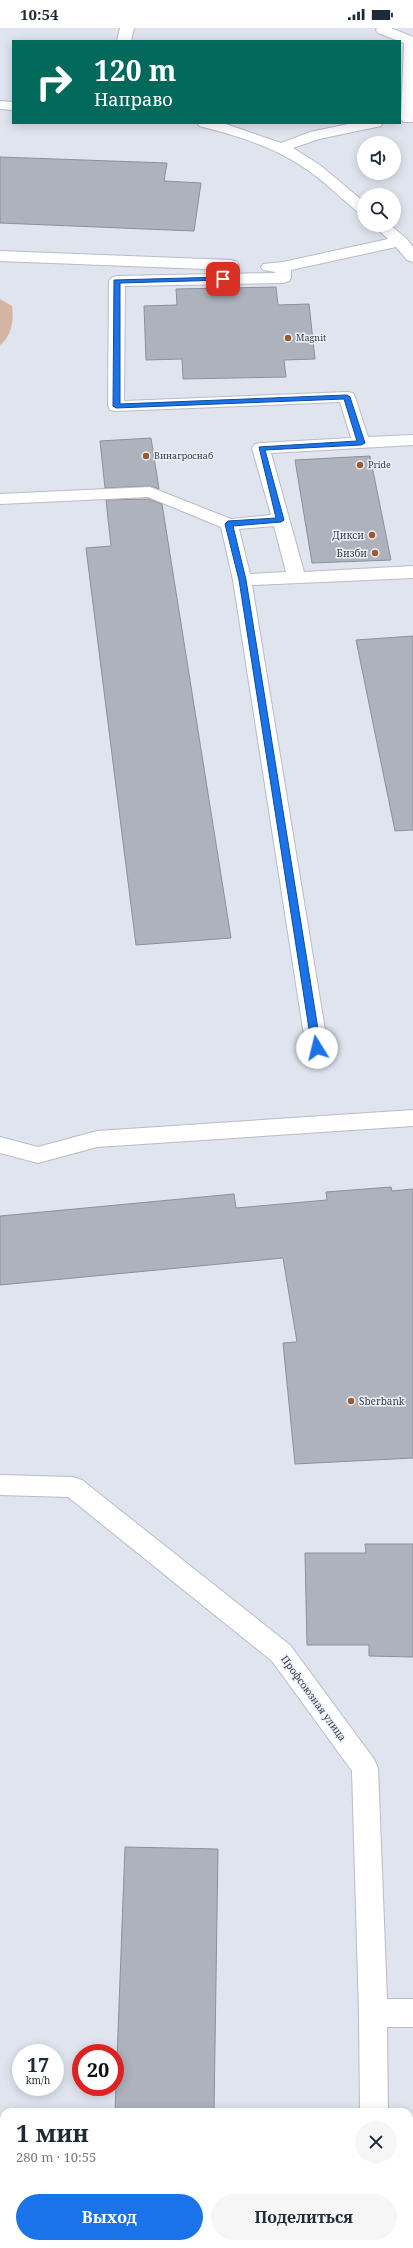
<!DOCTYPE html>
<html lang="ru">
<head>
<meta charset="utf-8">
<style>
  body { margin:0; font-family:"Noto Serif",serif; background:#f6f6f7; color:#1f2937; height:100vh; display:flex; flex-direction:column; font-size:15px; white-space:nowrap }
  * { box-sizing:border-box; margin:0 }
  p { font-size:13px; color:#747a83 }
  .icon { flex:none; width:22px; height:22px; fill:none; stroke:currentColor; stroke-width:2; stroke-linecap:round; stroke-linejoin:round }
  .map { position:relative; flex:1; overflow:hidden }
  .details { position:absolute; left:0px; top:2080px; width:413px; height:140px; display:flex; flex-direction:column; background:#fff; border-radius:12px 12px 0 0; box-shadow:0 2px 10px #0003 }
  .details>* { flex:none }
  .top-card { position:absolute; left:12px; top:12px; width:389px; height:84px; border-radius:0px; box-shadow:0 2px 10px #0003; background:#00695c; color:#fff; overflow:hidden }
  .tools { position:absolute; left:357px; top:108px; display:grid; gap:8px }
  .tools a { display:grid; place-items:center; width:44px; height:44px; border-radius:50%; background:#fff; box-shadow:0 2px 10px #0003; font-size:20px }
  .speed { position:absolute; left:12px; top:2016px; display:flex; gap:8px; font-size:20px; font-weight:700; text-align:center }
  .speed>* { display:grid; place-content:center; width:52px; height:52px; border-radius:50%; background:#fff; box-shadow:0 2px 10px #0003; line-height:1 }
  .speed small { font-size:10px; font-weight:400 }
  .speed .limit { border:6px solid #d22; background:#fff; color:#111 }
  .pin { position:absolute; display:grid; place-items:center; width:34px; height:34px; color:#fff; margin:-17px; border-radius:8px; box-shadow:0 2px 6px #0006 }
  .me { position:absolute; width:44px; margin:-22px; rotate:351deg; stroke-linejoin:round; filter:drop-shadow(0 0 3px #0008) }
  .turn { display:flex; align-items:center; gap:14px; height:84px; padding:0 16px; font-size:18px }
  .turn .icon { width:52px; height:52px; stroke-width:2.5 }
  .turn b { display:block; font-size:28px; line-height:34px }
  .round { display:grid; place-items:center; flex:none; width:42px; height:42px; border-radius:21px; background:#f6f6f7 }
  .summary { display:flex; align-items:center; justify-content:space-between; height:68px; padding:0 16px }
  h1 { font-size:24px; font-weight:700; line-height:30px }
  .cta { display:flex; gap:8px; margin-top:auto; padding:8px 16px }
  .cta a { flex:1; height:46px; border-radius:24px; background:#1a73e8; color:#fff; font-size:16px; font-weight:700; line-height:46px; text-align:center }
  .cta a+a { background:#f6f6f7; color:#1f2937 }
  .status { display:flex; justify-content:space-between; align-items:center; height:28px; padding:0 20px; background:#fff; direction:ltr }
  .status svg { height:11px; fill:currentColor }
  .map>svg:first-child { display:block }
  .green { fill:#d5b4a1 }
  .building { fill:#aeb2bd; stroke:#8c909a }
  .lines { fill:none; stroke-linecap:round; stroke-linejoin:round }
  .minor-casing { stroke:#b8bcc7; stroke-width:2 }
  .minor { fill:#fff; fill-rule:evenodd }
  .route { fill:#1a73e8; stroke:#114b97 }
  .poi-dot { fill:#9e5a2c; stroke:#ecf1fc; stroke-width:1.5 }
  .labels { text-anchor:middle; stroke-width:3; stroke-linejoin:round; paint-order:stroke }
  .far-poi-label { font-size:9px; fill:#393a3f; stroke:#ecf1fc; text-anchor:start }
  .poi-label { font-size:10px; fill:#393a3f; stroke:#ecf1fc; text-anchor:end }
  .street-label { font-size:10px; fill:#393a3f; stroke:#ecf1fc }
</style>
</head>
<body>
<div class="status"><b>10:54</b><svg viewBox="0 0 49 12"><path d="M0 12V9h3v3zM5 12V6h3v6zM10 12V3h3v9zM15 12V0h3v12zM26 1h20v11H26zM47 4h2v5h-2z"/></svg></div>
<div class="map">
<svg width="413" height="2220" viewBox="0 0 413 2220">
  <rect width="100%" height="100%" fill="#dfe4ef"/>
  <path class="green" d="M0,271L12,278C14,291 12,308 0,317Z"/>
  <g class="building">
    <path d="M0,129L167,135L164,153L201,155L194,203L0,195Z"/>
    <path d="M276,259L278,277L309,276L315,331L284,332L286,349L183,351L182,331L146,332L144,278L177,277L176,261Z"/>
    <path d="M151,410L159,461L150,458L105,460L100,413Z"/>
    <path d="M370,428L391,532L312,535L295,432Z"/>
    <path d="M148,471L162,476L231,910L136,917L86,520L111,518L106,472Z"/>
    <path d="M413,608V802L395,803L356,612Z"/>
    <path d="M391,1159L392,1163L413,1161V1430L295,1436L283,1315L297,1314L283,1230L0,1257V1188L234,1166L236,1180L327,1172L326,1164Z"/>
    <path d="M365,1516H413V1629L369,1628V1617H307L305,1525H366Z"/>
    <path d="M125,1819L218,1821L214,2084H115Z"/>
  </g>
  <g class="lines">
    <defs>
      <g id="minor">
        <path d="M120,0H134L131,13H117Z"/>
        <path d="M377,0H391L413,9V94H403L401,91L404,15L378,5L376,2Z"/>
        <path d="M0,73L13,74V82L0,81Z"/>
        <path d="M197,95H223L281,115L310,104L353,95H383L381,98L319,111L293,120L320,137L364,174V187L359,185C342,171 327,156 309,143C276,119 238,108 199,98Z"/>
        <path d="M373,197H390L406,210L413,219V234L407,232L396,219L291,242V250L289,253L283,255L125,258L124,373L347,364L353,365L355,369L368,409L413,407V417L271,425L304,544L413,538V550L252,557L328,1020L325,1026L317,1028L309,1026L306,1020L233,552L221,499L148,469L0,476V466L150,459L231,491L271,487L252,420L255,416L261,415L351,410L340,374L116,383L110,382L108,378L109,253L111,250L117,248L275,245V244L263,242L261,239L263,236L283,234L388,211ZM274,498L286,544L250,546L239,501Z"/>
        <path d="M0,223L231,232L237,234L239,237L237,240L231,242L0,233Z"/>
        <path d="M413,1082V1098L97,1119L38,1135L0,1125V1109L38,1119L97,1103Z"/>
        <path d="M0,1447L73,1449L82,1452L290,1617L374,1731L378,1740L387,1971H413V1999H387L388,2084H360L359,1985L352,1743L272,1633L68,1469L0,1467Z"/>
        <rect x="361" y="2216" width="30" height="4"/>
      </g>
    </defs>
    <use href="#minor" class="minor-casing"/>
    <use href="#minor" class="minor"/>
  </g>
  <path class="route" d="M223,249L225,250V252L120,255V376L347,367L350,369L365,415L361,417L265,422L284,492L281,494L233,498L246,552L321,1020L317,1023L312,1020L239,552L225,496L228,493L276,490L259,419L357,413L344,371L116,380L113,378L114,252Z"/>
  <g class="poi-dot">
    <circle cx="288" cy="310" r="4"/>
    <circle cx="146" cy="428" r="4"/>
    <circle cx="360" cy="437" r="4"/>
    <circle cx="372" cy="507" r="4"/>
    <circle cx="375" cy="525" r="4"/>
    <circle cx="351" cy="1373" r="4"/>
  </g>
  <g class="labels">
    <g class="far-poi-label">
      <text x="296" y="313">Magnit</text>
      <text x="154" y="431">Винагроснаб</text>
      <text x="368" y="440">Pride</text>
    </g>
    <g class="poi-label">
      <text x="364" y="511">Дикси</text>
      <text x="367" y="529">Бизби</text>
      <text x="359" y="1377" text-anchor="start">Sberbank</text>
    </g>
    <g class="street-label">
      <text transform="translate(314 1670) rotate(54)" y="4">Профсоюзная улица</text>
    </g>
  </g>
</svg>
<div class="tools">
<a><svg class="icon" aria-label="sound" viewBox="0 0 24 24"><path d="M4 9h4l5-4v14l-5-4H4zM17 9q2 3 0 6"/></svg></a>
<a><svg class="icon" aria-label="search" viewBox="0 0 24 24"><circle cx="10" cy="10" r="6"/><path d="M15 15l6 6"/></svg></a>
</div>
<div class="speed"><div>17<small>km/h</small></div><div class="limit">20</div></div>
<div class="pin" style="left:223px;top:251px;background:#d93025"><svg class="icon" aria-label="arrive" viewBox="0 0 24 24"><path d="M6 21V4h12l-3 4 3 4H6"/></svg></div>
<svg class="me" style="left:317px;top:1020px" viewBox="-20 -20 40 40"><circle r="19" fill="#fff"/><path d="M0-13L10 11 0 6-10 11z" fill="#1a73e8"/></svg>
<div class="top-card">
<div class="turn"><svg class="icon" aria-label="right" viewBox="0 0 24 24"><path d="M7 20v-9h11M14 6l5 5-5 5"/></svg><div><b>120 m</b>Направо</div></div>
</div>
<section class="details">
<div class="summary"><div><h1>1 мин</h1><p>280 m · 10:55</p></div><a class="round"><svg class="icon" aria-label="close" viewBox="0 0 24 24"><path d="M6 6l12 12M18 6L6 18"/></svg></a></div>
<div class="cta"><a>Выход</a><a>Поделиться</a></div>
</section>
</div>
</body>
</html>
